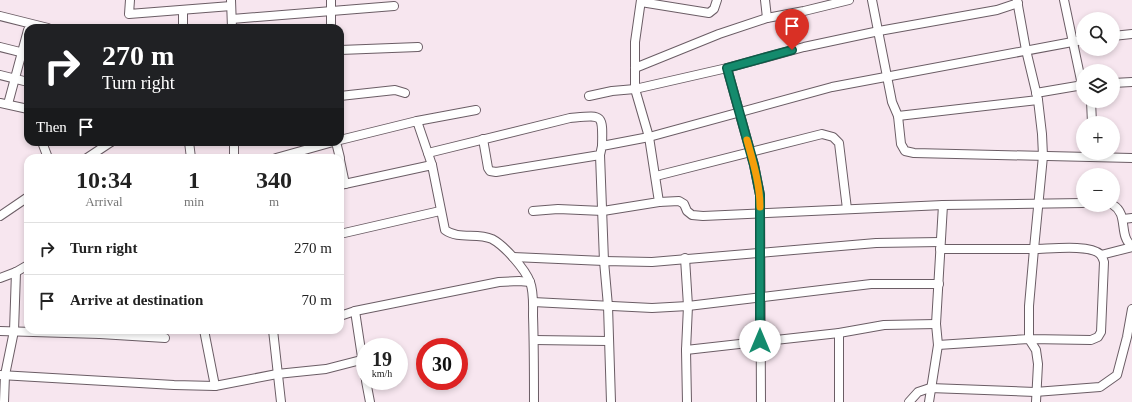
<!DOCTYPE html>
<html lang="en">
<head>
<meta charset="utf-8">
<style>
  body { margin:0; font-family:Georgia,serif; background:#f2f2f2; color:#222; height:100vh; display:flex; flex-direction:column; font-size:15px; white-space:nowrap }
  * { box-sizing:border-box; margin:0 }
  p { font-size:13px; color:#767676 }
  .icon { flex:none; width:22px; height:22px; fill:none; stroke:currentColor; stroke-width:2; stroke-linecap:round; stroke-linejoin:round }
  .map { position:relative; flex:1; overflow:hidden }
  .details { position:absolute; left:24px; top:154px; width:320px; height:180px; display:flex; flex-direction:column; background:#fff; border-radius:12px; box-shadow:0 2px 6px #0003 }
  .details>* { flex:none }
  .top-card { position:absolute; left:24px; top:24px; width:320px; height:122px; border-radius:12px; box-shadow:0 2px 6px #0003; background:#202124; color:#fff; overflow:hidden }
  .fabs { position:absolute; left:1076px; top:12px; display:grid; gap:8px }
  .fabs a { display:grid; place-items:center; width:44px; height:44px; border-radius:50%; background:#fff; box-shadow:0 2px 6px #0003; font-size:20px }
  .speed { position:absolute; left:356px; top:338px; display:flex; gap:8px; font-size:20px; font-weight:700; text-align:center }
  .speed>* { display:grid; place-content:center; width:52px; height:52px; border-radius:50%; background:#fff; box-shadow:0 2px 6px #0003; line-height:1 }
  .speed small { font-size:10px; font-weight:400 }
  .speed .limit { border:6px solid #d22; background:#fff; color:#111 }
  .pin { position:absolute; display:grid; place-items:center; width:34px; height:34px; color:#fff; margin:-41px -17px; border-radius:50% 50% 50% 0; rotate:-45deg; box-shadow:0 0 4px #0007 }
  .pin .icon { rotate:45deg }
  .me { position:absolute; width:44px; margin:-22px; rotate:0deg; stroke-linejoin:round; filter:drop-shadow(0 0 3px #0008) }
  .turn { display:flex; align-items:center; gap:14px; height:84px; padding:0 12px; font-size:18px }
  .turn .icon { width:52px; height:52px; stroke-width:2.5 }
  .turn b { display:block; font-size:28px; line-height:34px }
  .then { display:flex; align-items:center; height:38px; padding:0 12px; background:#0003; gap:8px; font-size:15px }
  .eta { display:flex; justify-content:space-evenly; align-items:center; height:68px; text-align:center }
  .eta b { font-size:24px; font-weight:600; line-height:28px }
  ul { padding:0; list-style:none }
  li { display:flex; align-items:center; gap:12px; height:52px; padding:0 12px; border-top:1px solid #e0e0e0 }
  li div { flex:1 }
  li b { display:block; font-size:15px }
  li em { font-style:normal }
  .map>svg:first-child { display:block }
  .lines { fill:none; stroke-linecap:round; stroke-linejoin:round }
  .minor-casing { stroke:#6b5d65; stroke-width:10 }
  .minor { stroke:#fff; stroke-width:8 }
  .route-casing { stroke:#0d5a47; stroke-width:10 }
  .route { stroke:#148b6d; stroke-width:7 }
  .slow { stroke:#f59e0b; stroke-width:7 }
</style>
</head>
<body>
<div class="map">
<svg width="1132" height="402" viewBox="0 0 1132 402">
  <rect width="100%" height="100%" fill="#f7e6ef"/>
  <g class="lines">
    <defs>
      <g id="minor">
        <path d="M130,0L129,14L231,6"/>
        <path d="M231,0L232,28"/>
        <path d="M331,0V28"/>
        <path d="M765,0L767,18L804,11L849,0"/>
        <path d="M872,0L892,102L898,116L1038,100"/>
        <path d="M1064,0L1082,85"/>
        <path d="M641,2L709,13L714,9L717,0"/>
        <path d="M183,10V28"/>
        <path d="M0,16L48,28"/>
        <path d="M232,19L394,6"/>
        <path d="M1113,36L1132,34"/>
        <path d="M0,47L28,54"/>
        <path d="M340,50L418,47"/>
        <path d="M635,68L719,34L767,18"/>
        <path d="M727,68L754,165L760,195L761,402"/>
        <path d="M0,75L28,82"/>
        <path d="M1113,83L1132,82"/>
        <path d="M1036,93L1083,85"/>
        <path d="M340,96L395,90L405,93"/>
        <path d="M589,96L612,91L635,89L727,68L804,47L879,31L997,10L1018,3"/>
        <path d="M1091,101L1092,123"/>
        <path d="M0,103L28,109"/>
        <path d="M8,104L28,30"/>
        <path d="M898,116L901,144L905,151L914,153L1132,158"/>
        <path d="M417,121L476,110"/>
        <path d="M483,139L488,168L490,171L496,172L600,155L602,146L649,137L832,87L1083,40"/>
        <path d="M340,140L417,121L432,165"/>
        <path d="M42,142L48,158"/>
        <path d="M189,142L191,158"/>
        <path d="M234,142V158"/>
        <path d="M336,142L340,158"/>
        <path d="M428,153L570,118C603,115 603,113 602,146"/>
        <path d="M87,158L111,142"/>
        <path d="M276,158L333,142"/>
        <path d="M340,160L345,184"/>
        <path d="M656,176L822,134L833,137L839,143L847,209"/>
        <path d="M340,185L432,165L445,230C459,240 477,232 492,239C505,246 525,269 530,282C534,292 533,306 533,316C534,345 534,373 534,402"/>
        <path d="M659,202L679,201L684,204L687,211L692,215L703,216L943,205L1083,203"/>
        <path d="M1113,205C1129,214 1118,236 1132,246"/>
        <path d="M533,211L558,209L603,211L659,202L649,137L635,89V42L641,0"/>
        <path d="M0,216L28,197"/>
        <path d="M1123,219L1132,218"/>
        <path d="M340,234L440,211"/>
        <path d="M940,249H1034L1043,156L1042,134L1038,100L1026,50L1017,0"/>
        <path d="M1101,255L1132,247"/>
        <path d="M513,257L604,261L600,155"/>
        <path d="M685,258L688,306L686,350L687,402"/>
        <path d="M0,278L16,272L28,265"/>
        <path d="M533,302L652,308L688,306L871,284H939"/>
        <path d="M355,311L365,377"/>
        <path d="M340,316L355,311L499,282L519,281L530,282"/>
        <path d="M204,330L215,386"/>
        <path d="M273,330L281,402"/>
        <path d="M0,331L100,334V330"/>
        <path d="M100,334L165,338"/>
        <path d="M534,340L608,341"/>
        <path d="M938,345L1029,339L1091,340L1098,337L1101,332L1104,262C1103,259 1102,256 1100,254C1089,244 1049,249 1034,249L1029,306V339L1036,350L1038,364L1036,402"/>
        <path d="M686,350L839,333L884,325L936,324"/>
        <path d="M0,375L174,385L215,386L277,374L326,369L361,360"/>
        <path d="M366,381L370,402"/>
        <path d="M4,402L5,375L14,331L16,272"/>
        <path d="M611,402L608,306L604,261L652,262L876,243L940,242"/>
        <path d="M839,402V333"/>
        <path d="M909,402L918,392L930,388L1035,392L1100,387L1117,375L1127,337L1132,309"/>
        <path d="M929,402L938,345L936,324L943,205"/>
      </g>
    </defs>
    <use href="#minor" class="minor-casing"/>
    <use href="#minor" class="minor"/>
  </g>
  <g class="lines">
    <defs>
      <path id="route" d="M760,341V195L754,165L727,68L792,50"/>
    </defs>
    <use href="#route" class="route-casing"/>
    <use href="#route" class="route"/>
    <path class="slow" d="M747,140C753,162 760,184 760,207"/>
  </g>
</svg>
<div class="fabs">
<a><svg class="icon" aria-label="search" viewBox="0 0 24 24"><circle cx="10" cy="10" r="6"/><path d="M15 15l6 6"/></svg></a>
<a><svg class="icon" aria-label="layers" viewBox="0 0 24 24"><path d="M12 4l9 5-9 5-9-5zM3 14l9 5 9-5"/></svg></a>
<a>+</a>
<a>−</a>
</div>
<div class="speed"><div>19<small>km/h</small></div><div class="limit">30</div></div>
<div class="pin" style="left:792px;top:50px;background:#d93025"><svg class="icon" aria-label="arrive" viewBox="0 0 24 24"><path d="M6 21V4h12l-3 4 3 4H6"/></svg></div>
<svg class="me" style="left:760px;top:341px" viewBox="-20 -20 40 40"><circle r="19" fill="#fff"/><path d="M0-13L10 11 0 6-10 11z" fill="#148b6d"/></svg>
<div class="top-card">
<div class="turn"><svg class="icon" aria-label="right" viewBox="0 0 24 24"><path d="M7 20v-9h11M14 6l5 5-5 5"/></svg><div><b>270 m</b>Turn right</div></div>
<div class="then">Then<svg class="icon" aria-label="arrive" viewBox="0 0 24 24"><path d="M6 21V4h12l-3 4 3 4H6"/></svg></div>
</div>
<section class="details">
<div class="eta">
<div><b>10:34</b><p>Arrival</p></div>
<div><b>1</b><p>min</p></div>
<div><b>340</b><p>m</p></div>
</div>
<ul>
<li><svg class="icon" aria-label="right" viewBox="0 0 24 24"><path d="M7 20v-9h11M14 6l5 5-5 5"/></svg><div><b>Turn right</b></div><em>270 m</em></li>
<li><svg class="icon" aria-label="arrive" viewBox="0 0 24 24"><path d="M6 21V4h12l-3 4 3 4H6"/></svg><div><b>Arrive at destination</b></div><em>70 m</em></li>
</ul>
</section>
</div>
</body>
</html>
